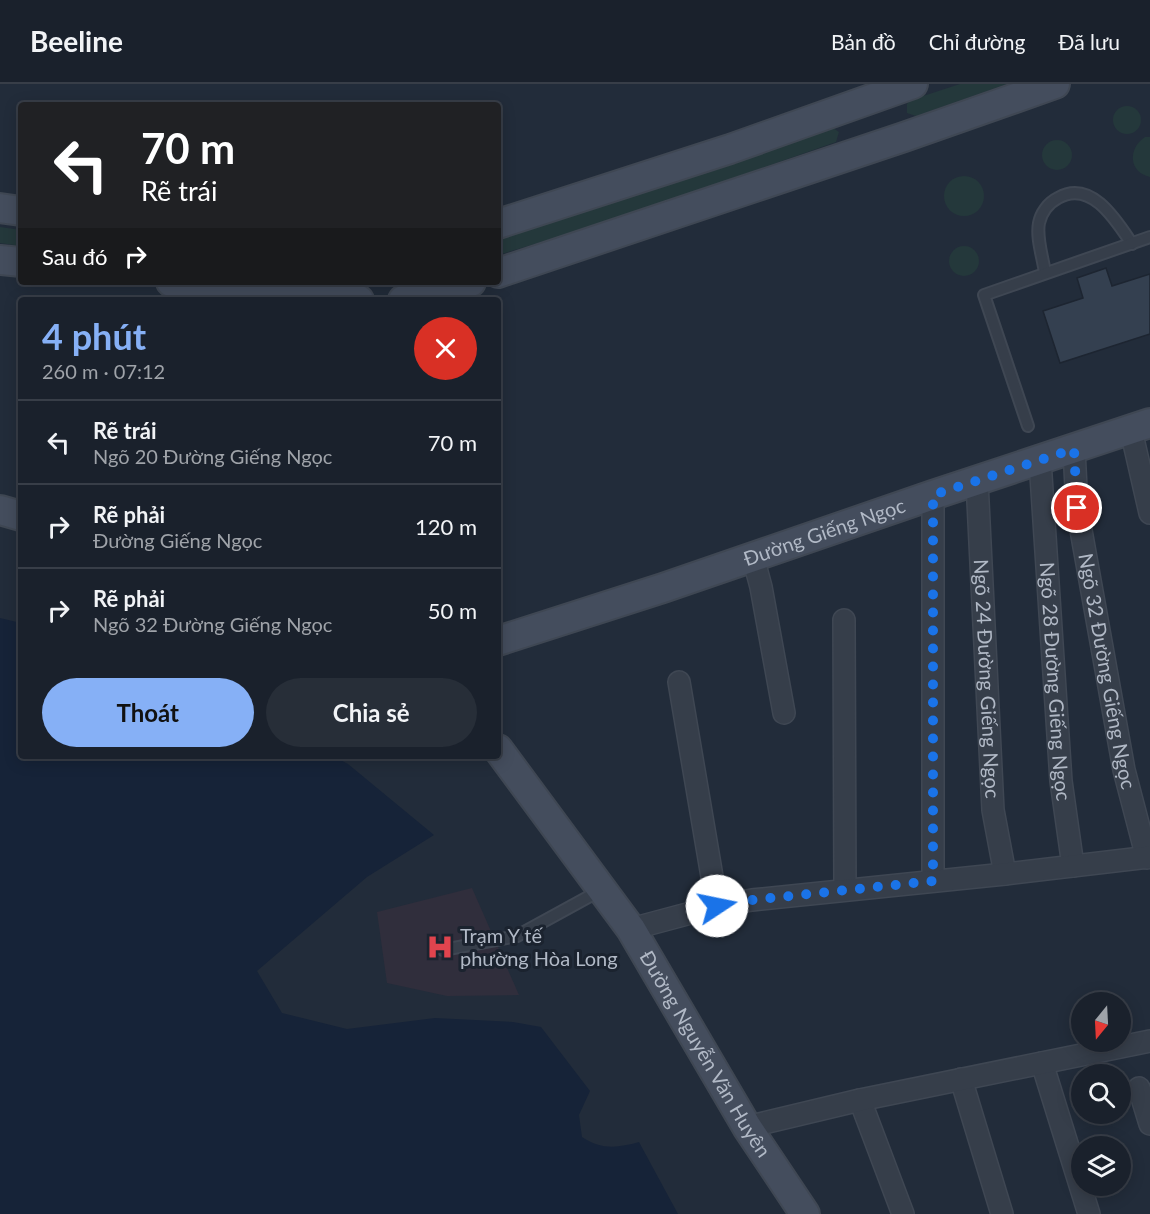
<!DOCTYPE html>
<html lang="vi">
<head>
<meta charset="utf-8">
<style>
  body { margin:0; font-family:Lato,sans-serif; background:#272e38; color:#f1f3f6; height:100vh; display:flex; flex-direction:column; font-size:22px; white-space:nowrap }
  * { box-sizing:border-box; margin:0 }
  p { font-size:20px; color:#9fa3a9 }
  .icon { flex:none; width:33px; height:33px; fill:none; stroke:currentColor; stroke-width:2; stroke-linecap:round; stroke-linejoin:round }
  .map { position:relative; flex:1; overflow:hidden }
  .drawer { position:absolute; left:18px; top:213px; width:483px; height:462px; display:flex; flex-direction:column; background:#1a212c; border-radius:6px; box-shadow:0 3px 15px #0003,0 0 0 2px #383e48 }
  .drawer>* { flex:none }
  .guide { position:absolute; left:18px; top:18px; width:483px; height:183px; border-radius:6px; box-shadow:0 3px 15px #0003,0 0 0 2px #383e48; background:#202124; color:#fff; overflow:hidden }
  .needle { width:39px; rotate:198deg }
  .controls { position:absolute; left:1071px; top:908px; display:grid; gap:12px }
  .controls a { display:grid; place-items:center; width:60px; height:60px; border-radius:50%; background:#1a212c; box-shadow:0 3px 15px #0003,0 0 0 2px #383e48; font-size:30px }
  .pin { position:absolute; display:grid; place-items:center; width:51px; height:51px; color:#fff; margin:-26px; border:3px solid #fff; border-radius:50%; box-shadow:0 2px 6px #0007 }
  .me { position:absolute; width:66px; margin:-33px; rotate:79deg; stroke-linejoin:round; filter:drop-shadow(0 0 4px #0008) }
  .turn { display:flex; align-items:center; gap:21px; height:126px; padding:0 24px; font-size:27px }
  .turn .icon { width:78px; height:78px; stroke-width:2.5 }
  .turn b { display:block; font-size:42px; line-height:51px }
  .then { display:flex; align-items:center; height:57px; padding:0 24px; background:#0003; gap:12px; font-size:22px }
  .round { display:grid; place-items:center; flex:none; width:63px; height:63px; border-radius:32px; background:#272e38 }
  .summary { display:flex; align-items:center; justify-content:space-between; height:102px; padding:0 24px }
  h1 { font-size:36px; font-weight:700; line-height:45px; color:#86b0f6 }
  .button { display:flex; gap:12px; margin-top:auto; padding:12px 24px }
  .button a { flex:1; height:69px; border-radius:36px; background:#86b0f6; color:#111; font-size:24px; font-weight:700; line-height:69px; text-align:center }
  .button a+a { background:#272e38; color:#f1f3f6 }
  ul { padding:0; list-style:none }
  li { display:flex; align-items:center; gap:18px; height:84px; padding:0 24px; border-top:2px solid #383e48 }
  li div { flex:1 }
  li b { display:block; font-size:22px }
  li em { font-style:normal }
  header { display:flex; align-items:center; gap:36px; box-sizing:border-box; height:84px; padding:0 30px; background:#1a212c; border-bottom:2px solid #383e48 }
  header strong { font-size:28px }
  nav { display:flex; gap:33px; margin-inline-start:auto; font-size:21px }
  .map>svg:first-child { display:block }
  .medical { fill:#302e3c }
  .green { fill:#24383b }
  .water { fill:#162338 }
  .building { fill:#344050; stroke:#1d2531; stroke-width:1.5 }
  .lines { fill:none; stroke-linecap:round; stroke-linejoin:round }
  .lane-casing { stroke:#3f4753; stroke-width:14 }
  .street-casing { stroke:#3f4753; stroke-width:24 }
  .secondary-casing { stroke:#3f4753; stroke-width:32 }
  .lane { stroke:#363e4a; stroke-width:10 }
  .street { stroke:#363e4a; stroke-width:21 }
  .secondary { stroke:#444d5d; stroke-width:28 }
  .route { stroke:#1a73e8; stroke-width:10; stroke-dasharray:0 18 }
  .labels { text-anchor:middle; stroke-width:6; stroke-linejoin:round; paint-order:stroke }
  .street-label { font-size:20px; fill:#b1b9c6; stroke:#1b232f }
  .poi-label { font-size:20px; fill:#b1b9c6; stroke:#1b232f; text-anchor:start }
</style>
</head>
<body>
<header>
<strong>Beeline</strong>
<nav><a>Bản đồ</a><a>Chỉ đường</a><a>Đã lưu</a></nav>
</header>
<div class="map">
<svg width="1150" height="1130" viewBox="0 0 1150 1130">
  <rect width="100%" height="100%" fill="#222c3a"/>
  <path class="medical" d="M472,804L519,911L447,912L387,899L377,828Z"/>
  <g class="green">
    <path d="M960,0H1007L916,32L907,29V20L911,16Z"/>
    <circle cx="1127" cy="36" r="14"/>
    <path d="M828,44H833L839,48L836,58L611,137L498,171V154L502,153L663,102Z"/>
    <path d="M1145,53H1150V93C1128,88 1128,64 1145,53Z"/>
    <circle cx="1057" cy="71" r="15"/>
    <circle cx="964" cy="112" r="20"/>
    <path d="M0,143L21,146V162L0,159Z"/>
    <circle cx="964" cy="177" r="15"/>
  </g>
  <path class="water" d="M0,534L21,539V672H333L348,680L434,751L367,793L257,887L282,929L347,945L435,934L513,938L541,943L590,1007L579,1031L582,1053C602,1066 617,1064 639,1058L678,1130H0Z"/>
  <path class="building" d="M1106,184L1112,202L1150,190V250L1060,279L1043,227L1083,214L1077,194Z"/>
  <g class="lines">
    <defs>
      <g id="lane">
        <path d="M1045,189C1043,174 1036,154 1039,139C1041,129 1048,119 1058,114C1091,95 1116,136 1132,160"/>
        <path d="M1028,342L984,211L1150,153"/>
        <path d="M443,866L517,852L601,806"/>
      </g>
      <g id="street">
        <path d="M1131,346L1150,429"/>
        <path id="s1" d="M1074,365L1077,424L1124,686L1147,774"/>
        <path id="s2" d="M1040,376L1061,697L1073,782"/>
        <path id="s3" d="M977,397L993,726L1005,790"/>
        <path d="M933,411V797"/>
        <path d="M753,473L761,503L784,629"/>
        <path d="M844,536L845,806"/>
        <path d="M679,598L717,822"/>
        <path d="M631,845L717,822L752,816L1005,790L1150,773"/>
        <path d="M1042,979L1089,1130"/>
        <path d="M961,995L1002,1130"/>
        <path d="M1139,1004L1150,1040"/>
        <path d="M860,1016L903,1130"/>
        <path d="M747,1043L860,1016L1150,957"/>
      </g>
      <g id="secondary">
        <path d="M0,124L21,127"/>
        <path d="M498,140L730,65L913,0"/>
        <path d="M0,176L21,178"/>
        <path d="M498,189L904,53L1055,0"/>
        <path d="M171,198L300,215L359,216"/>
        <path d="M403,216L432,211L471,198"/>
        <path d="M0,426L21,432"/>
        <path id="s4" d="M498,557L663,504L933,411L1150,339"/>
        <path id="s5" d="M498,665L631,845L747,1043L805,1130"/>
      </g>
    </defs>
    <use href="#lane" class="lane-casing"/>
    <use href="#street" class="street-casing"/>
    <use href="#secondary" class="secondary-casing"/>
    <use href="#lane" class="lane"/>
    <use href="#street" class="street"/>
    <use href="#secondary" class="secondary"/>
  </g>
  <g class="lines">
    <path class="route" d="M717,822L752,816L933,797V411L1074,365L1077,424"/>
  </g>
  <defs>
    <symbol id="hospital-bare" viewBox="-9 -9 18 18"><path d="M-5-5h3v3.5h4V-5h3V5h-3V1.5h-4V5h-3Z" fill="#e0444e" stroke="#1b232f" stroke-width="2.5" paint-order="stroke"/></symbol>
  </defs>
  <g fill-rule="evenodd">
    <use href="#hospital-bare" x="421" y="844" width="38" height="38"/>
  </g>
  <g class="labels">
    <g class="street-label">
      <text dy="7" stroke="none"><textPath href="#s4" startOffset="344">Đường Giếng Ngọc</textPath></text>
      <text dy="7" stroke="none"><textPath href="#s1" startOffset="225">Ngõ 32 Đường Giếng Ngọc</textPath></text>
      <text dy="7" stroke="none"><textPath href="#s3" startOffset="198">Ngõ 24 Đường Giếng Ngọc</textPath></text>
      <text dy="7" stroke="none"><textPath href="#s2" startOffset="222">Ngõ 28 Đường Giếng Ngọc</textPath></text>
      <text dy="7" stroke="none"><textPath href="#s5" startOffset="369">Đường Nguyễn Văn Huyên</textPath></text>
    </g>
    <g class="poi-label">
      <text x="460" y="859">Trạm Y tế<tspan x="460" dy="23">phường Hòa Long</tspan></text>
    </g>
  </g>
</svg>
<div class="controls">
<a><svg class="needle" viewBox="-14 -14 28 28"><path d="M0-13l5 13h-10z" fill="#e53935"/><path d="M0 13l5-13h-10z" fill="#9fa3a9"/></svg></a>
<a><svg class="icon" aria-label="search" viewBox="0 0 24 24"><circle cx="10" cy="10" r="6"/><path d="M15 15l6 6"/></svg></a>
<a><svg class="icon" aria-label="layers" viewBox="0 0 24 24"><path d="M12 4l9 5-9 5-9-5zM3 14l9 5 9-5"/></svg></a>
</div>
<div class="pin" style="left:1077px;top:424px;background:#d93025"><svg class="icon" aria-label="arrive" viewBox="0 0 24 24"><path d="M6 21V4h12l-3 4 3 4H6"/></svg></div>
<svg class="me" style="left:717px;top:822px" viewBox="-20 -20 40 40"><circle r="19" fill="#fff"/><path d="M0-13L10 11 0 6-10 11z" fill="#1a73e8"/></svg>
<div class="guide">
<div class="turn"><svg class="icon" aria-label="left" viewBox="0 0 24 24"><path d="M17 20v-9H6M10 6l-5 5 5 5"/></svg><div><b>70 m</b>Rẽ trái</div></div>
<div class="then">Sau đó<svg class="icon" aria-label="right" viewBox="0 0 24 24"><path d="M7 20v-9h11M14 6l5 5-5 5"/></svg></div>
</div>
<section class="drawer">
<div class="summary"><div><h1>4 phút</h1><p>260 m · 07:12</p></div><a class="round" style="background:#d93025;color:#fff"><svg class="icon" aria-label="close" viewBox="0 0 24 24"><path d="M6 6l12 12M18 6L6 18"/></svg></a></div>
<ul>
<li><svg class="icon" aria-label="left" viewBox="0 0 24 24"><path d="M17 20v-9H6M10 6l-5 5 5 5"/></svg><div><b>Rẽ trái</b><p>Ngõ 20 Đường Giếng Ngọc</p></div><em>70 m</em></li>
<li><svg class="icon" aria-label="right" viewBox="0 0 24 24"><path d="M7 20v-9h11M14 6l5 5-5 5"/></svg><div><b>Rẽ phải</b><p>Đường Giếng Ngọc</p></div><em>120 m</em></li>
<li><svg class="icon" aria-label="right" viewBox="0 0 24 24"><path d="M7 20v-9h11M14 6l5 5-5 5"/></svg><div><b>Rẽ phải</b><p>Ngõ 32 Đường Giếng Ngọc</p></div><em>50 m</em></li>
</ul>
<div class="button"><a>Thoát</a><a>Chia sẻ</a></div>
</section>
</div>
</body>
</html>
